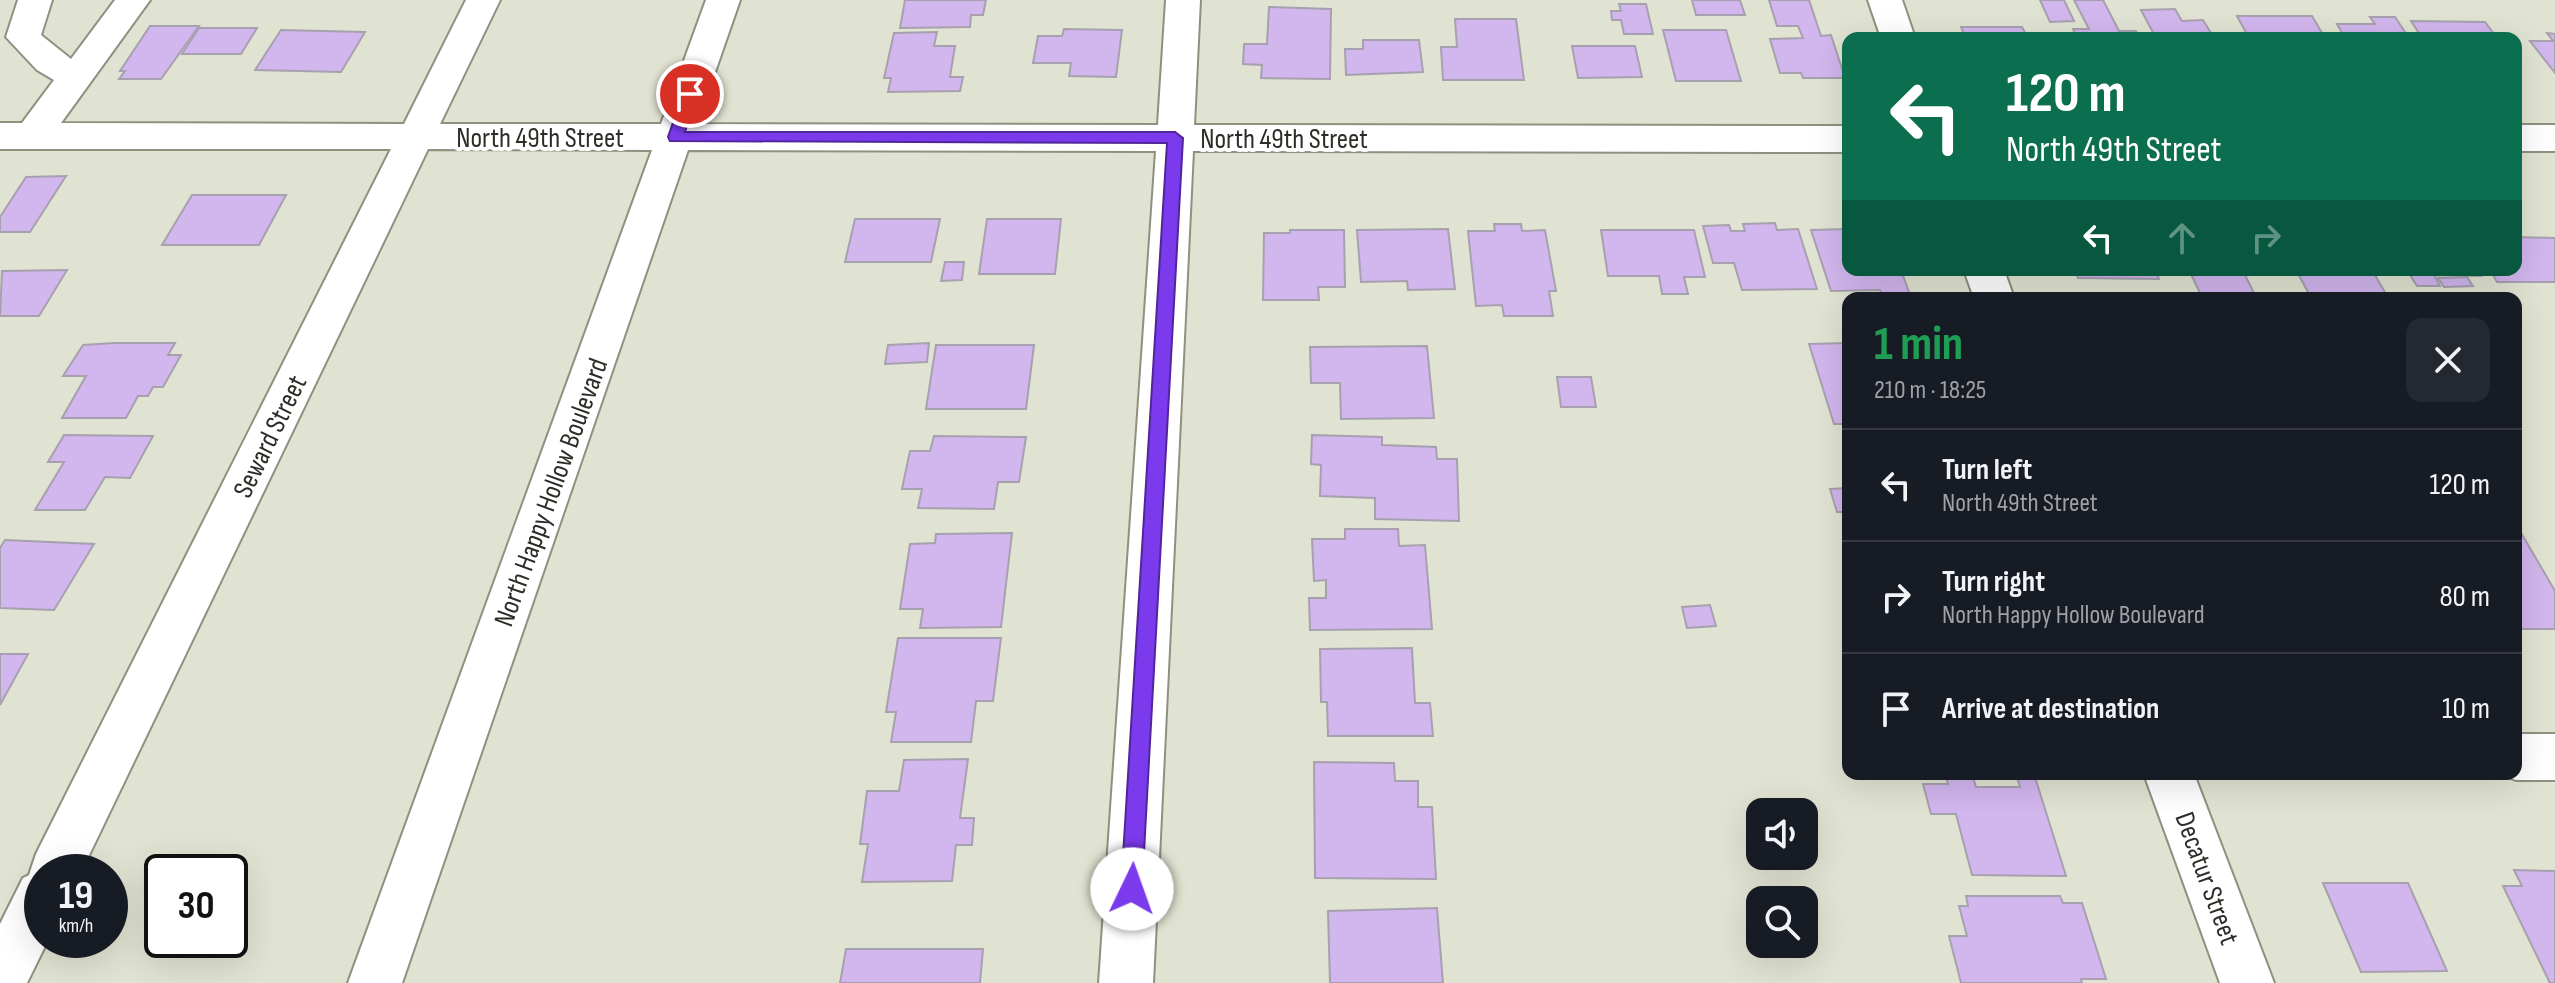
<!DOCTYPE html>
<html lang="en">
<head>
<meta charset="utf-8">
<style>
  body { margin:0; font-family:"Sofia Sans Condensed",sans-serif; background:#242831; color:#f1f3f6; height:100vh; display:flex; flex-direction:column; font-size:30px; white-space:nowrap }
  * { box-sizing:border-box; margin:0 }
  p { font-size:26px; color:#9ea1a6 }
  .icon { flex:none; width:44px; height:44px; fill:none; stroke:currentColor; stroke-width:2; stroke-linecap:round; stroke-linejoin:round }
  .map { position:relative; flex:1; overflow:hidden }
  .panel { position:absolute; left:1842px; top:292px; width:680px; height:488px; display:flex; flex-direction:column; background:#171b24; border-radius:16px; box-shadow:0 8px 32px #0002 }
  .panel>* { flex:none }
  .banner { position:absolute; left:1842px; top:32px; width:680px; height:244px; border-radius:16px; box-shadow:0 8px 32px #0002; background:#0b6e4f; color:#fff; overflow:hidden }
  .controls { position:absolute; left:1746px; top:798px; display:grid; gap:16px }
  .controls a { display:grid; place-items:center; width:72px; height:72px; border-radius:16px; background:#171b24; box-shadow:0 8px 32px #0002; font-size:40px }
  .speed { position:absolute; left:24px; top:854px; display:flex; gap:16px; font-size:40px; font-weight:700; text-align:center }
  .speed>* { display:grid; place-content:center; width:104px; height:104px; border-radius:50%; background:#171b24; box-shadow:0 8px 32px #0002; line-height:1 }
  .speed small { font-size:20px; font-weight:400 }
  .speed .limit { border:4px solid #111; border-radius:12px; background:#fff; color:#111 }
  .pin { position:absolute; display:grid; place-items:center; width:68px; height:68px; color:#fff; margin:-34px; border:4px solid #fff; border-radius:50%; box-shadow:0 2px 8px #0007 }
  .me { position:absolute; width:88px; margin:-44px; rotate:3deg; stroke-linejoin:round; filter:drop-shadow(0 0 6px #0008) }
  .turn { display:flex; align-items:center; gap:28px; height:168px; padding:0 32px; font-size:36px }
  .turn .icon { width:104px; height:104px; stroke-width:2.5 }
  .turn b { display:block; font-size:56px; line-height:68px }
  .lanes { display:flex; align-items:center; height:76px; padding:0 32px; background:#0003; justify-content:center; gap:40px; direction:ltr }
  .lanes .off { opacity:.35 }
  .round { display:grid; place-items:center; flex:none; width:84px; height:84px; border-radius:16px; background:#242831 }
  .head { display:flex; align-items:center; justify-content:space-between; height:136px; padding:0 32px }
  h1 { font-size:48px; font-weight:700; line-height:60px; color:#1e9e55 }
  ul { padding:0; list-style:none }
  li { display:flex; align-items:center; gap:24px; height:112px; padding:0 32px; border-top:2px solid #363941 }
  li div { flex:1 }
  li b { display:block; font-size:30px }
  li em { font-style:normal }
  .map>svg:first-child { display:block }
  .building { fill:#d2b6ee; stroke:#a7a0af; stroke-width:2 }
  .lines { fill:none; stroke-linecap:round; stroke-linejoin:round }
  .minor-casing { stroke:#8e9080; stroke-width:4 }
  .minor { fill:#fff; fill-rule:evenodd }
  .route { fill:#7c3aed; stroke:#51269a; stroke-width:2 }
  .labels { text-anchor:middle; stroke-width:8; stroke-linejoin:round; paint-order:stroke }
  .street-label { font-size:28px; fill:#2c2d27; stroke:#fff }
</style>
</head>
<body>
<div class="map">
<svg width="2555" height="983" viewBox="0 0 2555 983">
  <rect width="100%" height="100%" fill="#e1e3d2"/>
  <g class="building">
    <path d="M905,0H986L983,15H971L970,27L900,28Z"/>
    <path d="M1692,0H1740L1745,15H1696Z"/>
    <path d="M1769,0H1809L1821,36L1831,35L1845,78H1803L1801,73H1780L1770,39L1803,38L1798,26H1777Z"/>
    <path d="M2040,0H2064L2074,21L2050,22Z"/>
    <path d="M2074,0H2103L2119,31H2136L2140,38H2077L2073,29H2089Z"/>
    <path d="M1619,4H1646L1653,34H1624L1621,20H1612L1611,11H1621Z"/>
    <path d="M1269,7L1331,9L1330,79L1261,78L1262,65L1243,64L1244,44H1267Z"/>
    <path d="M2175,9L2182,21L2203,20L2214,38H2238H2156L2141,10Z"/>
    <path d="M2237,16H2312L2325,38H2249Z"/>
    <path d="M2370,17H2395L2409,38H2345L2337,24H2375Z"/>
    <path d="M1455,19H1516L1524,80H1443L1441,47H1457Z"/>
    <path d="M2411,21L2485,22L2497,38H2422Z"/>
    <path d="M150,26H199L161,79H119L125,71H120Z"/>
    <path d="M1961,27H2022L2028,38H1966Z"/>
    <path d="M199,28H257L241,54H182Z"/>
    <path d="M1064,29L1122,30L1116,77L1069,76L1071,63H1033L1038,36H1062Z"/>
    <path d="M281,30L365,32L341,72L255,70Z"/>
    <path d="M1663,30H1726L1741,81H1676Z"/>
    <path d="M937,32L934,46H955L950,77H963L960,91L888,92L891,78H884L894,33Z"/>
    <path d="M2547,33L2555,34V73L2530,41H2553Z"/>
    <path d="M1363,40H1419L1423,72L1346,75L1345,49H1363Z"/>
    <path d="M1572,46H1635L1642,77L1578,78Z"/>
    <path d="M66,176L30,232H0V217L26,177Z"/>
    <path d="M192,195H286L259,245H162Z"/>
    <path d="M855,219H940L931,262H845Z"/>
    <path d="M987,219H1061L1055,274H979Z"/>
    <path d="M1775,223L1777,230L1798,229L1817,289L1742,290L1734,263H1713L1703,226L1729,225L1731,231H1745L1743,224Z"/>
    <path d="M1494,224H1521L1522,231L1545,230L1556,291H1549L1553,316H1504L1502,305L1476,306L1468,231H1495Z"/>
    <path d="M1448,229L1455,289L1408,290L1407,281L1361,282L1357,230Z"/>
    <path d="M1848,229V270H1901L1911,298H1883L1880,290L1831,291L1811,230Z"/>
    <path d="M1290,230H1344L1345,287H1318L1319,300H1263L1264,233H1290Z"/>
    <path d="M1601,230H1694L1705,277H1684L1688,294H1662L1659,276H1608Z"/>
    <path d="M2516,237L2555,238V282H2497L2490,270H2516Z"/>
    <path d="M945,262H964L962,280L941,281Z"/>
    <path d="M67,270L39,316H0L2,271Z"/>
    <path d="M2075,270H2155L2159,279L2078,278Z"/>
    <path d="M2189,270H2259L2261,273H2244L2254,293H2200Z"/>
    <path d="M2296,270H2372L2386,294H2309Z"/>
    <path d="M2407,270H2478L2481,276L2434,275L2440,286H2417Z"/>
    <path d="M2467,277L2473,286L2444,287L2438,278Z"/>
    <path d="M114,343H175L168,355H181L163,387H153L148,396H138L126,418H62L86,376H63L83,345Z"/>
    <path d="M929,343L927,362L885,364L888,345Z"/>
    <path d="M1848,343V424H1834L1809,344Z"/>
    <path d="M936,345H1034L1026,409H926Z"/>
    <path d="M1427,346L1434,418L1341,419L1340,383H1311L1310,347Z"/>
    <path d="M1557,377H1591L1596,407H1561Z"/>
    <path d="M64,435L153,436L130,478L105,477L85,510H35L64,462H48Z"/>
    <path d="M1312,435L1382,437V445L1436,447L1437,459H1457L1459,521L1375,519V498L1320,496L1321,465L1311,464Z"/>
    <path d="M934,436L1026,437L1019,482H998L994,509L918,508L922,489H902L910,451H930Z"/>
    <path d="M1848,488V512H1837L1830,489Z"/>
    <path d="M2516,524L2555,591V629H2516Z"/>
    <path d="M1345,529H1398L1399,546L1425,545L1432,629L1310,630L1309,598H1326V580L1314,581L1312,539H1345Z"/>
    <path d="M1012,533L1001,627L920,628L923,609H900L910,544L935,543L936,534Z"/>
    <path d="M5,540L94,544L54,610L0,608V548Z"/>
    <path d="M1710,605L1716,626L1687,628L1682,607Z"/>
    <path d="M898,638H1001L993,701H976L971,742H891L896,712H886Z"/>
    <path d="M1412,648L1415,703H1430L1433,736H1328L1327,702H1321L1320,649Z"/>
    <path d="M0,654H28L0,705Z"/>
    <path d="M968,759L960,818H974L972,845H956L952,881L862,882L868,844H860L867,791H899L904,760Z"/>
    <path d="M1314,762L1394,763L1395,781H1418V807H1432L1436,879L1315,878Z"/>
    <path d="M1945,774H1972L1976,787H2020L2016,774H2034L2066,876L1972,875L1956,814H1931L1923,784H1948Z"/>
    <path d="M2514,870L2555,871V983H2550L2503,886H2522Z"/>
    <path d="M2323,883H2408L2447,971L2361,972Z"/>
    <path d="M1966,896H2060L2063,903H2082L2106,979H2081L2082,983H1961L1949,936H1967L1959,906H1968Z"/>
    <path d="M1437,908L1443,983H1330L1328,911Z"/>
    <path d="M846,949H983L980,983H840Z"/>
  </g>
  <g class="lines">
    <defs>
      <g id="minor">
        <path d="M18,0H52L41,35L71,59L115,0H150L61,123L404,124L466,0H500L440,124H661L706,0H740L697,124L1158,125L1166,0H1200L1194,125L1848,126V152L1193,151L1153,983H1099L1156,151L688,150L402,983H348L652,150L428,149L81,872H42V940H48L27,983H0V924L23,878L29,875L36,854L391,149H0V123H22L54,80L37,70L6,37Z"/>
        <path d="M1868,0H1902L1915,38H1881Z"/>
        <rect x="2516" y="125" width="39" height="26"/>
        <path d="M1964,270H2004L2014,298H1974Z"/>
        <path d="M2516,734H2555V780H2516L2500,774H2516Z"/>
        <path d="M2144,774H2194L2274,983H2220Z"/>
      </g>
    </defs>
    <use href="#minor" class="minor-casing"/>
    <use href="#minor" class="minor"/>
  </g>
  <path class="route" d="M690,89L697,94L685,132H1175L1183,138L1142,889L1139,897L1132,900L1124,897L1121,889L1167,143L670,141L668,137L683,94Z"/>
  <g class="labels">
    <g class="street-label">
      <text x="540" y="147">North 49th Street</text>
      <text x="1284" y="148">North 49th Street</text>
      <text transform="translate(269 436) rotate(-64)" y="10">Seward Street</text>
      <text transform="translate(550 492) rotate(-70)" y="10">North Happy Hollow Boulevard</text>
      <text transform="translate(2208 878) rotate(70)" y="10">Decatur Street</text>
    </g>
  </g>
</svg>
<div class="controls">
<a><svg class="icon" aria-label="sound" viewBox="0 0 24 24"><path d="M4 9h4l5-4v14l-5-4H4zM17 9q2 3 0 6"/></svg></a>
<a><svg class="icon" aria-label="search" viewBox="0 0 24 24"><circle cx="10" cy="10" r="6"/><path d="M15 15l6 6"/></svg></a>
</div>
<div class="speed"><div>19<small>km/h</small></div><div class="limit">30</div></div>
<div class="pin" style="left:690px;top:94px;background:#d93025"><svg class="icon" aria-label="arrive" viewBox="0 0 24 24"><path d="M6 21V4h12l-3 4 3 4H6"/></svg></div>
<svg class="me" style="left:1132px;top:889px" viewBox="-20 -20 40 40"><circle r="19" fill="#fff"/><path d="M0-13L10 11 0 6-10 11z" fill="#7c3aed"/></svg>
<div class="banner">
<div class="turn"><svg class="icon" aria-label="left" viewBox="0 0 24 24"><path d="M17 20v-9H6M10 6l-5 5 5 5"/></svg><div><b>120 m</b>North 49th Street</div></div>
<div class="lanes"><svg class="icon" aria-label="left" viewBox="0 0 24 24"><path d="M17 20v-9H6M10 6l-5 5 5 5"/></svg><svg class="icon off" aria-label="ahead" viewBox="0 0 24 24"><path d="M12 20V5M6 11l6-6 6 6"/></svg><svg class="icon off" aria-label="right" viewBox="0 0 24 24"><path d="M7 20v-9h11M14 6l5 5-5 5"/></svg></div>
</div>
<section class="panel">
<div class="head"><div><h1>1 min</h1><p>210 m · 18:25</p></div><a class="round"><svg class="icon" aria-label="close" viewBox="0 0 24 24"><path d="M6 6l12 12M18 6L6 18"/></svg></a></div>
<ul>
<li><svg class="icon" aria-label="left" viewBox="0 0 24 24"><path d="M17 20v-9H6M10 6l-5 5 5 5"/></svg><div><b>Turn left</b><p>North 49th Street</p></div><em>120 m</em></li>
<li><svg class="icon" aria-label="right" viewBox="0 0 24 24"><path d="M7 20v-9h11M14 6l5 5-5 5"/></svg><div><b>Turn right</b><p>North Happy Hollow Boulevard</p></div><em>80 m</em></li>
<li><svg class="icon" aria-label="arrive" viewBox="0 0 24 24"><path d="M6 21V4h12l-3 4 3 4H6"/></svg><div><b>Arrive at destination</b></div><em>10 m</em></li>
</ul>
</section>
</div>
</body>
</html>
